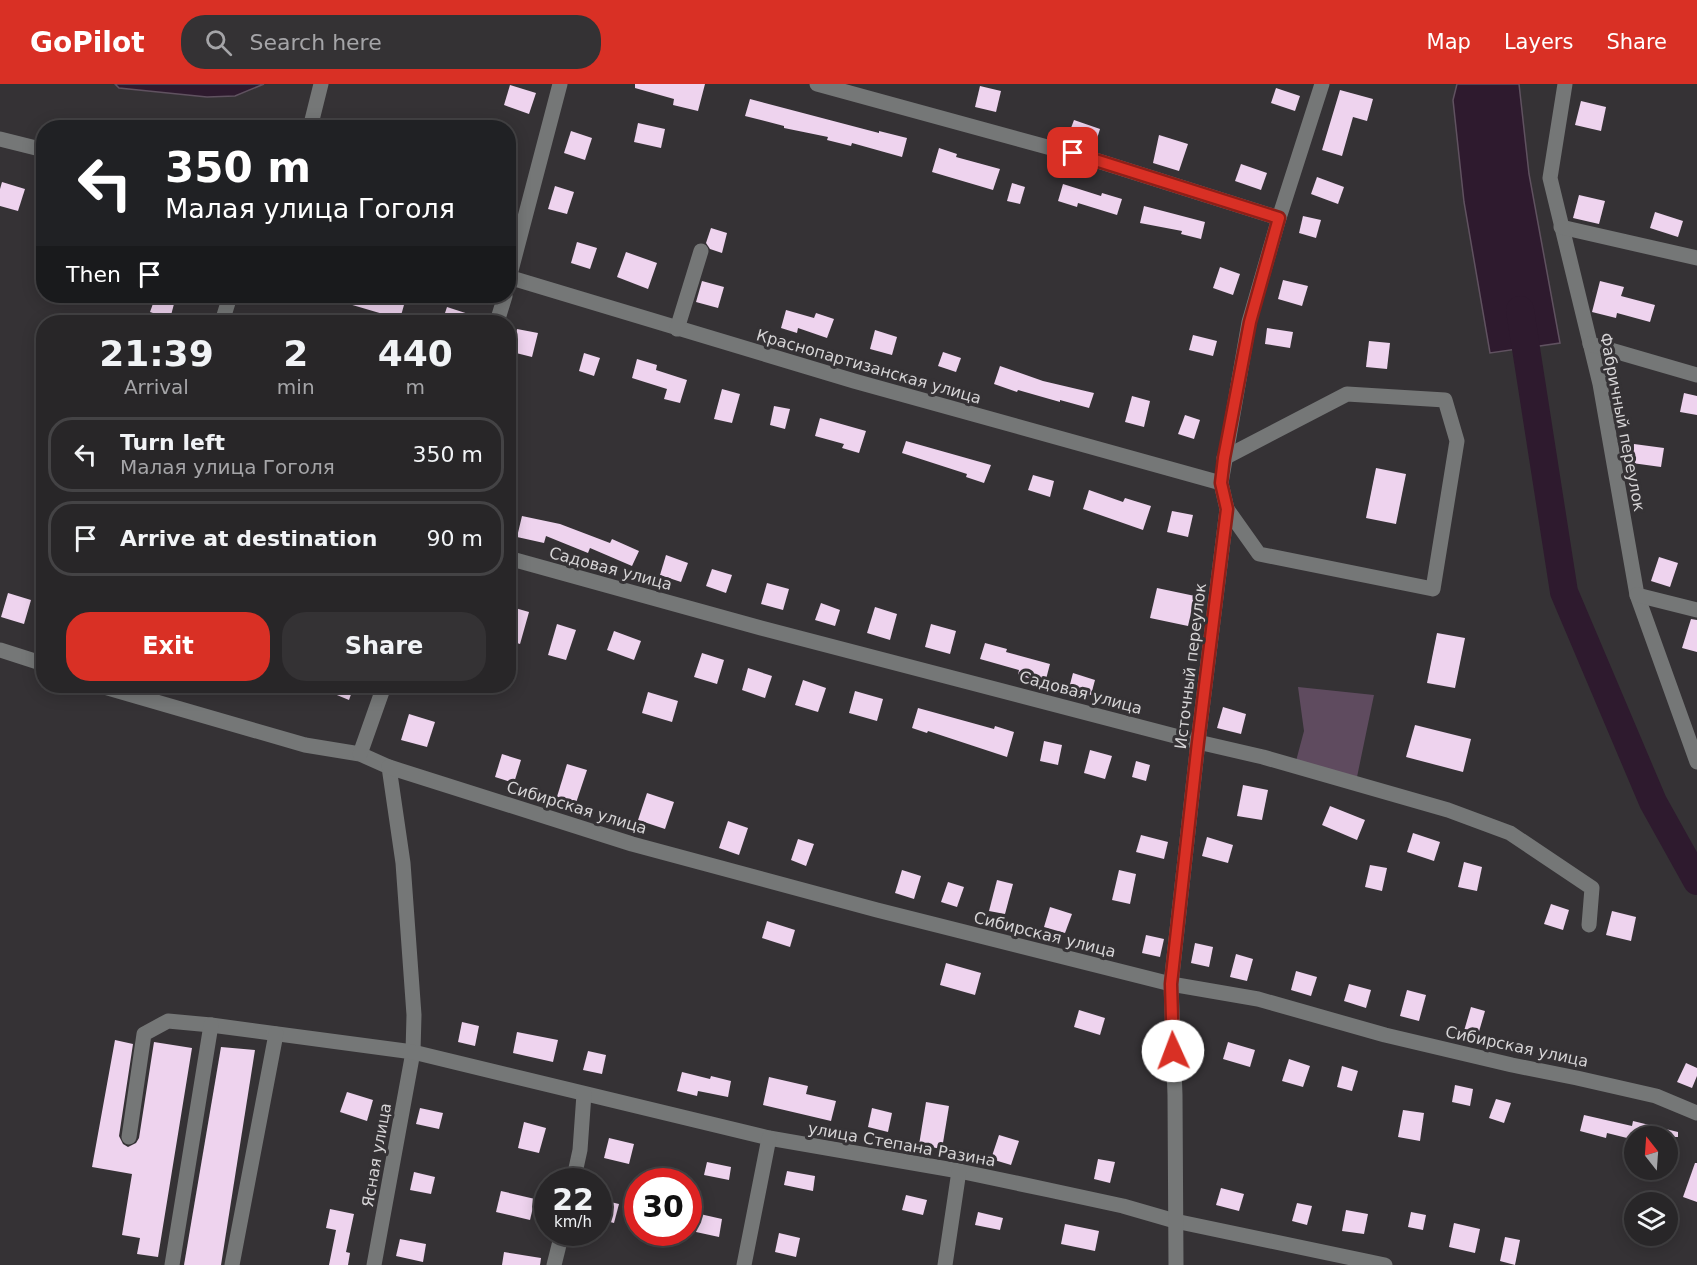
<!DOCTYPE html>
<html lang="en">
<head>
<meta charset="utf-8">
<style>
  body { margin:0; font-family:"DejaVu Sans",sans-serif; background:#343234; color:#f1f3f6; height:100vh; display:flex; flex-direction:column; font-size:22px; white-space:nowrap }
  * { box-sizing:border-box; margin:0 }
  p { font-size:20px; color:#a5a5a8 }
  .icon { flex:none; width:33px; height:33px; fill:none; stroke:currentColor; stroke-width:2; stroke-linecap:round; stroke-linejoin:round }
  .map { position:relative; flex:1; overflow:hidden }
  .sheet { position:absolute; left:36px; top:231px; width:480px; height:378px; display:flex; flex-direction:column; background:#282628; border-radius:24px; box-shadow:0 3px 15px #0003,0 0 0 2px #444345 }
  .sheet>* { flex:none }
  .hud { position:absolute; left:36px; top:36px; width:480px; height:183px; border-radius:24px; box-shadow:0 3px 15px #0003,0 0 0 2px #444345; background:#202124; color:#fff; overflow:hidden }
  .needle { width:39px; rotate:343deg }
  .tools { position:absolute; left:1624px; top:1042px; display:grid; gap:12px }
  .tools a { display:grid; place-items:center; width:54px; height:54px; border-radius:50%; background:#282628; box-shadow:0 3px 15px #0003,0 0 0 2px #444345; font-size:30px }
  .speed { position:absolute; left:534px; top:1084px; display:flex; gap:12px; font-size:30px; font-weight:700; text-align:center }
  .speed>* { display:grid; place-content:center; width:78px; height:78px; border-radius:50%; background:#282628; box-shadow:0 3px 15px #0003,0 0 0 2px #444345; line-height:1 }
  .speed small { font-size:15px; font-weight:400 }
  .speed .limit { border:9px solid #d22; background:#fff; color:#111 }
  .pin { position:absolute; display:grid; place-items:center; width:51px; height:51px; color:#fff; margin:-26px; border-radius:12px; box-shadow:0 3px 9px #0006 }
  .me { position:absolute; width:66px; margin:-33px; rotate:358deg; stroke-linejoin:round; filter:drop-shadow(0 0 4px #0008) }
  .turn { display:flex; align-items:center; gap:21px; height:126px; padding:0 30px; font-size:27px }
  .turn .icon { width:78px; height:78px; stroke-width:2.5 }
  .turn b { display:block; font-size:42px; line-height:51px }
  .then { display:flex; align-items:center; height:57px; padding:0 30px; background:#0003; gap:12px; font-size:22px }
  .eta { display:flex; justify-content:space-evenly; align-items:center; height:102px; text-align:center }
  .eta b { font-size:36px; font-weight:800; line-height:42px }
  .primary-button { display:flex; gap:12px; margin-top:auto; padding:12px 30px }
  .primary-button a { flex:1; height:69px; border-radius:24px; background:#d93025; color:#fff; font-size:24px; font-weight:800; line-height:69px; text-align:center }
  .primary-button a+a { background:#343234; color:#f1f3f6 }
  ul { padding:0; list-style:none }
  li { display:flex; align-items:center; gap:18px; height:75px; margin:0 12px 9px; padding:0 18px; border:3px solid #444345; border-radius:24px }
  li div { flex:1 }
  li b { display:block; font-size:22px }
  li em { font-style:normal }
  header { display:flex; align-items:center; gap:36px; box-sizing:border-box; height:84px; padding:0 30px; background:#d93025; color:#fff }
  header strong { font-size:28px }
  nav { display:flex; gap:33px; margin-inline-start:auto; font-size:21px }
  .search { width:420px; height:54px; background:#343234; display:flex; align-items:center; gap:15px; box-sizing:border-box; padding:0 21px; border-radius:24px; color:#a5a5a8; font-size:22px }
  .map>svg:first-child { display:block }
  .green { fill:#5f4b5f }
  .water { fill:#2e1a2e; stroke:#605260; stroke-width:1.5 }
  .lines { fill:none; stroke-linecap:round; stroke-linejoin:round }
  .river { stroke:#2e1a2e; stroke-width:28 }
  .building { fill:#eed3ee }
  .minor { stroke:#757777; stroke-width:15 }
  .route-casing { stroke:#8d1f18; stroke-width:15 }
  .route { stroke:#d93025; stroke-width:10 }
  .labels { text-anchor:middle; stroke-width:6; stroke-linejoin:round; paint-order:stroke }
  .street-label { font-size:16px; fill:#d6d4d6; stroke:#353235 }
</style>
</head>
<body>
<header>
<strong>GoPilot</strong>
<div class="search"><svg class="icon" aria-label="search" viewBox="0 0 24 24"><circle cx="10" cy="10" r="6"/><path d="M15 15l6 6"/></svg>Search here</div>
<nav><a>Map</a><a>Layers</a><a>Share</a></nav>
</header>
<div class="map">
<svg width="1697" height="1181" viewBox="0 0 1697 1181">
  <rect width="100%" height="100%" fill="#353235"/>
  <path class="green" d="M1298,603L1374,611L1357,693L1296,677L1304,647Z"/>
  <g class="water">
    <path d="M115,0H264L235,12L207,13L119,4Z"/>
    <path d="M1457,0H1519L1529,90L1560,259L1490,269L1464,118L1453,16Z"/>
  </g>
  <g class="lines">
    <path class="river" d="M1520,226L1564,508L1653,718L1697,797"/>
  </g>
  <g class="building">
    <path d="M635,0H705L698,27L673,21L674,15L635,4Z"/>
    <path d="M510,1L536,9L529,30L504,21Z"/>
    <path d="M980,2L1001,7L996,28L975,23Z"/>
    <path d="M1276,4L1300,12L1295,27L1271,19Z"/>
    <path d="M1340,6L1373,15L1367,37L1353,33L1342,72L1322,66Z"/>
    <path d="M750,15L879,49V47L907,54L902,73L852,59L851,62L827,56L828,53L784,44V42L745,32Z"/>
    <path d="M1581,17L1606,23L1601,47L1575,41Z"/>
    <path d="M1074,36L1100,45L1095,61L1068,52Z"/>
    <path d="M638,39L665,45L661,64L634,58Z"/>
    <path d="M571,47L592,54L585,76L564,69Z"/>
    <path d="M1159,51L1188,60L1179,87L1153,79Z"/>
    <path d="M939,64L957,70L956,73L1000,85L993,106L932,88Z"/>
    <path d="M1241,80L1267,89L1261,106L1235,97Z"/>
    <path d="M1317,93L1344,103L1338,120L1311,110Z"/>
    <path d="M2,98L25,105L18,127L0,122V105Z"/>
    <path d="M1012,99L1025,103L1020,120L1007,117Z"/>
    <path d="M1063,100L1101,112L1102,109L1122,115L1117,131L1078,119L1077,123L1058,117Z"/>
    <path d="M555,102L574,108L567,130L548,125Z"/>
    <path d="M1579,111L1605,117L1599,140L1573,134Z"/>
    <path d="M1144,122L1205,138L1201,155L1181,150L1182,147L1140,139Z"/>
    <path d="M1655,128L1683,137L1678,153L1650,144Z"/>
    <path d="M1303,132L1321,136L1316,154L1299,149Z"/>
    <path d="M711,144L727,149L722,169L710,165L706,159Z"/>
    <path d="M577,158L597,164L590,185L571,179Z"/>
    <path d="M626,168L657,179L648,205L617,193Z"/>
    <path d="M1220,183L1240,190L1233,211L1213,204Z"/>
    <path d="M1283,196L1308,202L1302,222L1278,215Z"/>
    <path d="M702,197L724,203L718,224L696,218Z"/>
    <path d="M1600,197L1624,203L1621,212L1655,221L1650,238L1617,229L1616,234L1592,228Z"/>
    <path d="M333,212H398L406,214L400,235L332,215Z"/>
    <path d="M155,214L174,220L170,235L150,228Z"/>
    <path d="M447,223L487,236L486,238H442Z"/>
    <path d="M786,226L814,234L816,229L834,235L827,254L798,244L797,249L781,244Z"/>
    <path d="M1267,244L1293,248L1290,264L1265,260Z"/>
    <path d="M517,245L538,249L532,273L512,268Z"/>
    <path d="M875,246L897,253L892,271L870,265Z"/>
    <path d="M1193,251L1217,257L1213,272L1189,266Z"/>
    <path d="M1369,257L1390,259L1387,285L1366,283Z"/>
    <path d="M943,268L961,274L956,288L938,282Z"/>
    <path d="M584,269L600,274L594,292L579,287Z"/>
    <path d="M637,275L657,281L656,286L687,296L680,319L664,315L667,305L632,294Z"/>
    <path d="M1000,282L1043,297L1094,309L1089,324L1060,316V318L1018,306L1017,308L994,300Z"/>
    <path d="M722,305L740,310L732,339L714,335Z"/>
    <path d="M1684,309L1697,312V331L1680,328Z"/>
    <path d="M1132,312L1150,317L1144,343L1125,338Z"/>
    <path d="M774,322L790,325L785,345L770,341Z"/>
    <path d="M1185,331L1200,336L1194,355L1178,350Z"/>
    <path d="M820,334L866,347L859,369L842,364L844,360L815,352Z"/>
    <path d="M906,357L991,381L984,399L966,393L967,390L902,369Z"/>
    <path d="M1634,360L1664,364L1661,383L1632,379Z"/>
    <path d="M1376,384L1406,390L1396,440L1366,434Z"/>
    <path d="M1033,391L1054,397L1050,413L1028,406Z"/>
    <path d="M1089,406L1123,418L1125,414L1151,422L1143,446L1083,425Z"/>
    <path d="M1172,427L1193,431L1188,453L1167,448Z"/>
    <path d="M522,432L560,440L610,459L612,455L639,467L632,482L590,464L588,469L546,452L544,459L517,453Z"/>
    <path d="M666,471L688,479L681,498L660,491Z"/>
    <path d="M1659,473L1678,479L1670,503L1651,497Z"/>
    <path d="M712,485L732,491L726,509L706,502Z"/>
    <path d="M767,499L789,505L783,526L761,520Z"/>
    <path d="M1157,504L1195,512L1188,542L1150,534Z"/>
    <path d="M8,509L31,516L24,540L1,533Z"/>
    <path d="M821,519L840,526L835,542L815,536Z"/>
    <path d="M508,522L529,528L520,560L508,556Z"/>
    <path d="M875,523L897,530L890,556L867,549Z"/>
    <path d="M1691,535L1697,536V568L1682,564Z"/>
    <path d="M557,540L576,546L566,576L548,571Z"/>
    <path d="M931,540L956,547L950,570L925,563Z"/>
    <path d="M614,547L641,557L634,576L607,566Z"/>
    <path d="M1437,549L1465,554L1455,604L1427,599Z"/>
    <path d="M985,559L1007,565L1006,568L1050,580L1045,599L1018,591L1019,586L980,575Z"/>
    <path d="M702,569L724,576L717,600L694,593Z"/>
    <path d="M748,584L772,592L765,614L742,606Z"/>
    <path d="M1073,589L1095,596L1091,611L1069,604Z"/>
    <path d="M803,596L826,604L818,628L795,621Z"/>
    <path d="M315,602H354L349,616Z"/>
    <path d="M855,607L883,615L877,637L849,629Z"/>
    <path d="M648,608L678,617L672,638L642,629Z"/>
    <path d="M1223,623L1246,630L1241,650L1217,644Z"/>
    <path d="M918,624L994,645L995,642L1014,648L1007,673L928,647L927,649L912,644Z"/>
    <path d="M409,630L435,638L427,663L401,656Z"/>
    <path d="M1415,641L1471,655L1463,688L1406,673Z"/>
    <path d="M1044,657L1062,661L1058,681L1040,677Z"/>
    <path d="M1090,666L1112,672L1105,695L1084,689Z"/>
    <path d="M502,670L521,676L514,699L495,693Z"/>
    <path d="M1136,677L1150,681L1146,697L1132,693Z"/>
    <path d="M567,680L587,686L575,722L556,716Z"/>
    <path d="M1243,701L1268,706L1262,736L1237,732Z"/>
    <path d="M647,709L674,718L665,745L638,736Z"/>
    <path d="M1330,722L1365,736L1357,756L1322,741Z"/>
    <path d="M728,737L748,744L739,771L719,764Z"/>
    <path d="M1413,749L1440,758L1434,777L1407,768Z"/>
    <path d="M1141,751L1168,758L1164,775L1136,768Z"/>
    <path d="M1207,753L1233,761L1228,779L1202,772Z"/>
    <path d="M798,755L814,760L806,782L791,776Z"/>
    <path d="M1464,778L1482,783L1477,807L1458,803Z"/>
    <path d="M1370,781L1387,784L1382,807L1365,803Z"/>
    <path d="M902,786L921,792L914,815L895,809Z"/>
    <path d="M1119,786L1136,790L1130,820L1112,816Z"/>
    <path d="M997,796L1013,800L1005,830L989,827Z"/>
    <path d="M948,798L964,803L957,823L941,818Z"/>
    <path d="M1551,820L1569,826L1563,846L1544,840Z"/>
    <path d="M1050,823L1072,830L1065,849L1044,843Z"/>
    <path d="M1612,827L1636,833L1631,857L1606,851Z"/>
    <path d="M767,837L795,846L790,863L762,854Z"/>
    <path d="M1146,851L1164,855L1160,873L1142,869Z"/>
    <path d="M1195,859L1213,863L1209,883L1191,879Z"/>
    <path d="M1236,870L1253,875L1247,897L1230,893Z"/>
    <path d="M946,879L981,889L975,911L940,901Z"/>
    <path d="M1296,887L1317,893L1311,912L1291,906Z"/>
    <path d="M1349,900L1371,906L1366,924L1344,917Z"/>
    <path d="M1407,906L1426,911L1419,937L1400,932Z"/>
    <path d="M1471,923L1485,927L1478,951L1464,947Z"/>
    <path d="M1079,926L1105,934L1100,951L1074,943Z"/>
    <path d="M462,938L479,942L475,962L458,958Z"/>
    <path d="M517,948L558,956L553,978L513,969Z"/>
    <path d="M115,956L133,960L119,1052L123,1060L128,1063L136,1059L139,1054L154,958L192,964L158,1173L137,1170L140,1154L122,1151L132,1090L92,1083Z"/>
    <path d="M1228,958L1255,966L1250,983L1223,975Z"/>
    <path d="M221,963L255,966L221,1181H184Z"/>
    <path d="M588,967L606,971L602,990L583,986Z"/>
    <path d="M1289,975L1310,982L1303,1003L1282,997Z"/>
    <path d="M1686,979L1697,984V992L1692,1004L1677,998Z"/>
    <path d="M1342,982L1358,987L1352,1007L1337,1003Z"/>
    <path d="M682,988L710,995L711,992L731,997L728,1013L698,1007L697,1012L677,1007Z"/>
    <path d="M769,993L808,1002L806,1010L836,1017L831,1037L763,1021Z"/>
    <path d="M1455,1001L1473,1005L1470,1022L1452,1018Z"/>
    <path d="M347,1008L373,1016L367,1037L340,1028Z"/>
    <path d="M1496,1015L1511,1019L1504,1039L1489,1034Z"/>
    <path d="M926,1018L949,1022L942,1065L919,1061Z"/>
    <path d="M420,1024L443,1029L439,1045L416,1040Z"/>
    <path d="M872,1024L892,1029L888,1048L868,1043Z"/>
    <path d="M1403,1026L1424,1029L1420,1057L1398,1053Z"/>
    <path d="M1584,1031L1632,1042L1633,1037L1678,1048V1053H1635V1056L1607,1049L1606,1054L1580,1047Z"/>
    <path d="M524,1038L546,1044L539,1069L518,1064Z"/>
    <path d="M999,1051L1019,1057L1011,1081L991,1075Z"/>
    <path d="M609,1054L634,1060L629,1080L604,1074Z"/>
    <path d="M1098,1075L1115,1078L1110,1099L1094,1095Z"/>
    <path d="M707,1078L731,1083L729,1096L704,1091Z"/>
    <path d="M1695,1079H1697V1118L1683,1113Z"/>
    <path d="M787,1087L815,1092L813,1107L784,1101Z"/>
    <path d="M414,1088L435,1093L431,1110L410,1106Z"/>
    <path d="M1221,1104L1244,1110L1239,1127L1216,1121Z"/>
    <path d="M501,1107L535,1115L530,1136L496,1128Z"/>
    <path d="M906,1111L927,1116L923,1131L902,1126Z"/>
    <path d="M598,1115L619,1120L614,1139L598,1135Z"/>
    <path d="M1297,1119L1312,1122L1307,1141L1292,1137Z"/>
    <path d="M330,1125L354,1130L346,1168L350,1169L348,1181H329L336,1146L326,1144Z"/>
    <path d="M1346,1126L1368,1130L1364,1150L1342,1147Z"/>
    <path d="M978,1128L1003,1134L1000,1146L975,1141Z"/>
    <path d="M1411,1128L1426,1131L1423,1146L1408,1143Z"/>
    <path d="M700,1130L722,1135L719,1153L696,1148Z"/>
    <path d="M1454,1139L1480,1145L1475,1169L1449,1163Z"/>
    <path d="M1065,1140L1099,1147L1095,1167L1061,1160Z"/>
    <path d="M779,1149L800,1154L796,1173L775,1168Z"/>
    <path d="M1505,1153L1520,1156L1515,1181L1500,1177Z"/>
    <path d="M400,1155L426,1160L423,1178L396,1172Z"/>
    <path d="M504,1168L541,1174L540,1181H502Z"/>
  </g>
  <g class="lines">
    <g class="minor">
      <path d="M817,0L1095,76L1279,134"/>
      <path d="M1565,0L1550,94L1600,300L1637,511L1697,678"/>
      <path d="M310,44L321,0"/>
      <path d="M0,55L44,66"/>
      <path d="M1561,143L1697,174"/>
      <path d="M508,193L854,297L1221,399"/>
      <path d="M508,198L560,0"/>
      <path d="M222,238L230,212"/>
      <path d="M497,238L505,212"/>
      <path d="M677,245L701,167"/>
      <path d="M1590,260L1697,291"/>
      <path d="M1224,374L1347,310L1445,316L1457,357L1433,505L1259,470L1227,425"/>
      <path d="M508,474L761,544L1198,658L1263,673L1448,726L1510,749L1592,804L1589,841"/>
      <path d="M1637,511L1697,526"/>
      <path d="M0,566L44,580"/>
      <path d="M101,602L305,661L360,670L389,683L403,779L414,931L413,968L374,1181"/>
      <path d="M360,670L384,602"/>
      <path d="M389,683L632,760L877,826L1171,900L1258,915L1385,951L1512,981L1577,994L1656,1012L1697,1029"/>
      <path d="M129,1053L144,950L168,937L211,941L413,968L769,1054L959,1087L1049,1106L1123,1122L1175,1137L1385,1181"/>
      <path d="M573,1098L580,1066L584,1010"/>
      <path d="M172,1181L211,941"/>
      <path d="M232,1181L276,950"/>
      <path d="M554,1181L562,1149"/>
      <path d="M744,1181L769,1054"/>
      <path d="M945,1181L959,1087"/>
      <path d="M1176,1181L1175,1011L1171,900L1198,658L1227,425L1221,399L1249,238L1279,134L1322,0"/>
    </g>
  </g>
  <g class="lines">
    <defs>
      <path id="route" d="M1073,69L1279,134L1250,238L1224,374L1221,399L1227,425L1198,658L1171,900L1173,967"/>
    </defs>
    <use href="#route" class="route-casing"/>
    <use href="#route" class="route"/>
  </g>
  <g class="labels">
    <g class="street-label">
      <text transform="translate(869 282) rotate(16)" y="6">Краснопартизанская улица</text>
      <text transform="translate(1623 338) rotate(79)" y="6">Фабричный переулок</text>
      <text transform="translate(611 484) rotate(15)" y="6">Садовая улица</text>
      <text transform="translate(1190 582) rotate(-83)" y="6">Источный переулок</text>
      <text transform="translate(1081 608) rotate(15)" y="6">Садовая улица</text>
      <text transform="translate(577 723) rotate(17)" y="6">Сибирская улица</text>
      <text transform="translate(1045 850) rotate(14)" y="6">Сибирская улица</text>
      <text transform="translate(1517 962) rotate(12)" y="6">Сибирская улица</text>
      <text transform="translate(902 1060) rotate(10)" y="6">улица Степана Разина</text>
      <text transform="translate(376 1071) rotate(-80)" y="6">Ясная улица</text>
    </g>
  </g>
</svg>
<div class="tools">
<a><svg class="needle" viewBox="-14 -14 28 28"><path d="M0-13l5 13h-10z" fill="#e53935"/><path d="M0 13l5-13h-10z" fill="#a5a5a8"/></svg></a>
<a><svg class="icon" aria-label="layers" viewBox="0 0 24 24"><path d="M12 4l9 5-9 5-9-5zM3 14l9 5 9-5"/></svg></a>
</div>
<div class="speed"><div>22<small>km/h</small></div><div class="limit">30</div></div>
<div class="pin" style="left:1073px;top:69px;background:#d93025"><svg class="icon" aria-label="arrive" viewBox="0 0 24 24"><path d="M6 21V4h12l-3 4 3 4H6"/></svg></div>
<svg class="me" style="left:1173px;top:967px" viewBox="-20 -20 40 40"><circle r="19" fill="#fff"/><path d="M0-13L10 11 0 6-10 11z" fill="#d93025"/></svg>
<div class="hud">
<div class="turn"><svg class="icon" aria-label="left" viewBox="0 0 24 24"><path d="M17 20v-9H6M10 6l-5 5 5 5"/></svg><div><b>350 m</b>Малая улица Гоголя</div></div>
<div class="then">Then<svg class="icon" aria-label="arrive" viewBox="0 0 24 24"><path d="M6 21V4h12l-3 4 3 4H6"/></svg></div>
</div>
<section class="sheet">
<div class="eta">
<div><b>21:39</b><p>Arrival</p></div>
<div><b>2</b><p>min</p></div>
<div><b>440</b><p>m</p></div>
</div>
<ul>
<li><svg class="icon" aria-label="left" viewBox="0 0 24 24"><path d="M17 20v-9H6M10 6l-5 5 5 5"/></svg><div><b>Turn left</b><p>Малая улица Гоголя</p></div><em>350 m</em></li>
<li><svg class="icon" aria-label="arrive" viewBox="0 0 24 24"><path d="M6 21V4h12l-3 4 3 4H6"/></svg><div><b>Arrive at destination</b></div><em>90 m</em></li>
</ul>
<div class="primary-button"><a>Exit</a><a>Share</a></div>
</section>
</div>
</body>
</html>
